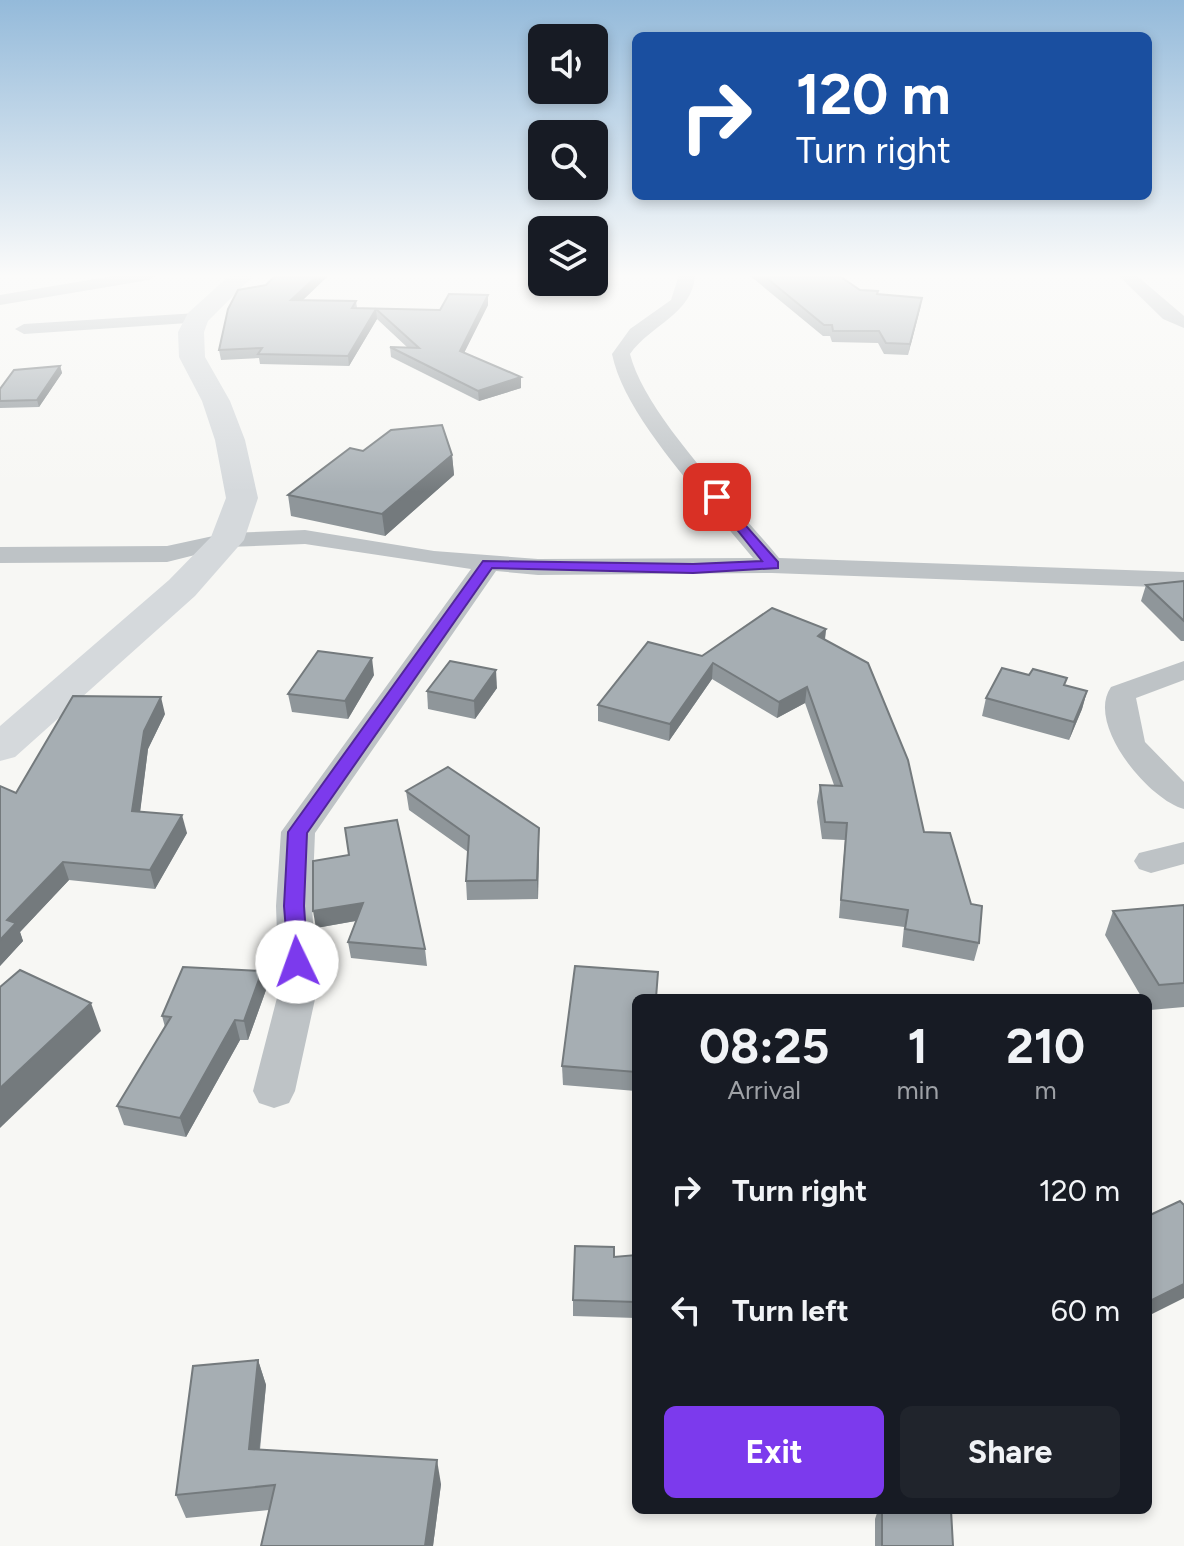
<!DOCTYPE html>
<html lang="en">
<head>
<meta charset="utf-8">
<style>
  body { margin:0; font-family:Figtree,sans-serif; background:#20242c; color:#f1f3f6; height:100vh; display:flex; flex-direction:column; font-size:30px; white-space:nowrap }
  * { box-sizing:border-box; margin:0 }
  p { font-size:26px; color:#9ea1a6 }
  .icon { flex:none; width:44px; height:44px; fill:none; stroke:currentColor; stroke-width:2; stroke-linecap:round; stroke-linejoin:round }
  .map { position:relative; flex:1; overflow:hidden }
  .drawer { position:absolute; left:632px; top:994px; width:520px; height:520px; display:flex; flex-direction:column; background:#171b24; border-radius:12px; box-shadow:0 4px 12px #0003 }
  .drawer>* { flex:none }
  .top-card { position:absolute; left:632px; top:32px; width:520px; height:168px; border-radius:12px; box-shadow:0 4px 12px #0003; background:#1a4fa0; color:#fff; overflow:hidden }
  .tools { position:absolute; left:528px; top:24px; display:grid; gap:16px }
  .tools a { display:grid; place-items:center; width:80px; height:80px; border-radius:12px; background:#171b24; box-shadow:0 4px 12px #0003; font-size:40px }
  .pin { position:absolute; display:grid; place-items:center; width:68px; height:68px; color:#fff; margin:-34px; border-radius:16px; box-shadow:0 4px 12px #0006 }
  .me { position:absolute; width:88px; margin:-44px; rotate:357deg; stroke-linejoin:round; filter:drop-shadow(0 0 6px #0008) }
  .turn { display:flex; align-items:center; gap:28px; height:168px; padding:0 32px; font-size:36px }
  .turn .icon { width:104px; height:104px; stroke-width:2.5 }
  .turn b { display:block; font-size:56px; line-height:68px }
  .eta { display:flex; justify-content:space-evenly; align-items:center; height:136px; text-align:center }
  .eta b { font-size:48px; font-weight:700; line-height:56px }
  .cta { display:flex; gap:16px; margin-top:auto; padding:16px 32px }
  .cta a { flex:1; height:92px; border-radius:12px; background:#7c3aed; color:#fff; font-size:32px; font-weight:700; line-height:92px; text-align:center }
  .cta a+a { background:#20242c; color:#f1f3f6 }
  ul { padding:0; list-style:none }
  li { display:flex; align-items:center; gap:24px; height:120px; padding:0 32px }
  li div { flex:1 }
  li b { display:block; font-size:30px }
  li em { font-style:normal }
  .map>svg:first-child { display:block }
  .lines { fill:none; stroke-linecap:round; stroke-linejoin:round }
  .street { fill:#bec3c6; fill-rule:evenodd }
  .secondary { fill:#d5d9dc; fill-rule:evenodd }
  .wall { fill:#8f969a }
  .shaded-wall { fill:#747a7d }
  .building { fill:#a6aeb3; stroke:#747a7d; stroke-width:2 }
  .route { fill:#7c3aed; stroke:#51269a; stroke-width:2 }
</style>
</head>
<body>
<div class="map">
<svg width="1184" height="1546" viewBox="0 0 1184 1546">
  <rect width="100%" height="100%" fill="#f7f7f4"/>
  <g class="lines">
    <g class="street">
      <path d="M118,275H157L149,280L0,305V295Z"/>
      <path d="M679,275H695C693,314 650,325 630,354C645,415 737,507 779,558L1184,572V588L772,573L538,575L496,571L315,833L312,906L317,990L295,1091L289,1103L274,1108L259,1103L253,1091L279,990L276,906L281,832L471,569L305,544L227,547L167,562L0,563V547L167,546L227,533L305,530L434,551L538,559L753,558C710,505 625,419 612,354L630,329L671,300Z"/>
      <path d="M1118,275H1136L1184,316V328L1163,319Z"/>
      <path d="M197,313L206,318L203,322L24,334L15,329L24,324Z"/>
      <path d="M1184,661V680L1136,698L1145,742L1184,782V809C1149,800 1085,724 1111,687Z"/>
      <path d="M1184,842V864L1151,873L1139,869L1134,861L1139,853Z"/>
    </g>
    <path class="secondary" d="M230,275H254L208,321L204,332L205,357L230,401L245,440L258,498L244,540L195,596L15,757L0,761V726L169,580L211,537L226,498L215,440L202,401L179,357L178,332L188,313Z"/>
  </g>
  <g class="wall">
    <path d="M749,275H838L860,290L877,294L922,298L908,355L884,354L878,343L832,342L830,336H823Z"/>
    <path d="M328,276L302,301H356L357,308L440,310L488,295V305L464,353L521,388L479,401L391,357L390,347L408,348L377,319L349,366L260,364L259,358L221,360L219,350Z"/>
    <path d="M60,366L62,373L39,407L0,408V389Z"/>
    <path d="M363,451L452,455L454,475L385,536L291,516L288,495Z"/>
    <path d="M1184,581V641H1181L1141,601L1146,585Z"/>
    <path d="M826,629L825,640L924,832L979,943L974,961L902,947L904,927L839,918L845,840L822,839L817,802L820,785H834L805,703L777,718L712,679L669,741L598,721V705L702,656Z"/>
    <path d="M374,675L348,719L292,712L288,694Z"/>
    <path d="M1029,675L1087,691L1082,709L1069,740L982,716L986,698Z"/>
    <path d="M497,688L475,719L428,709L427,691Z"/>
    <path d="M165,714L148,749L140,811L187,833L155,889L69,880L20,932L23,941L0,966L16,793Z"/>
    <path d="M406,791L539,828L538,899L467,900L466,881L468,852L409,810Z"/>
    <path d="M313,861L425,949L427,966L351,958L348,942L356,921L316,928Z"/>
    <path d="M1184,905V1007L1150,1010L1148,1007V998H1142L1105,935L1113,911Z"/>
    <path d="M262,971L266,990L248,1040H240L186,1137L124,1125L117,1106L165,1027L162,1016Z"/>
    <path d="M636,998V1091L563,1085L562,1066Z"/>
    <path d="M636,1255V1318L573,1316V1300L614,1257Z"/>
    <path d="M258,1360L266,1385L260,1450L441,1484L433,1546H261L269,1510L186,1518L176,1495Z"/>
    <path d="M878,1510H951L953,1546H875V1519Z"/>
  </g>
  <g class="shaded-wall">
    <path d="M318,275H328V276L292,310L291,300Z"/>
    <path d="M488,295V305L460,361V351Z"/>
    <path d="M922,298L920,309L908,355L910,344Z"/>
    <path d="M376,309L377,319L349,366L348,356Z"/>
    <path d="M60,366L62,373L39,407L37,400Z"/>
    <path d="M521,377V388L479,401L478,391Z"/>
    <path d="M452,455L454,475L385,536L382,514Z"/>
    <path d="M826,629L824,645L818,636Z"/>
    <path d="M372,658L374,675L348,719L345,701Z"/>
    <path d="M713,663L712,679L669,741L670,724Z"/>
    <path d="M496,670L497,688L475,719L474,701Z"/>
    <path d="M807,687L805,703L777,718L779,702Z"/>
    <path d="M1087,691L1082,709L1069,740L1074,722Z"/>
    <path d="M161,697L165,714L148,749L138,829L132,811L144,731Z"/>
    <path d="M182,815L187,833L155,889L150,870Z"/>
    <path d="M539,828V847L538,899L537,880Z"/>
    <path d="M63,862L69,880L20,932L23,941L0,966V940L7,920Z"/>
    <path d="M363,903L366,919L316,928L313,911Z"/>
    <path d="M262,971L266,990L248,1040L244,1021Z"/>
    <path d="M91,1003L101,1031L0,1128V1088Z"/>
    <path d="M235,1020L240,1040L186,1137L180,1118Z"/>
    <path d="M1184,1284V1298L1148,1316V1302Z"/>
    <path d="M258,1360L266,1385L257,1473L249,1449Z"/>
    <path d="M437,1460L441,1484L433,1546H425Z"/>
  </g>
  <g class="building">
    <path d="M276,275H318L291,300L356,301L352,308L440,310L449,294L488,295L460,351L521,377L478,391L390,347L419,348L376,309L348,356L258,354L262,348L219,350L228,309L238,290L266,285Z"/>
    <path d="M763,275H838L860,290L878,291L877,294L922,298L910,344L886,343L879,331H833L832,325H824Z"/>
    <path d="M60,366L37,400L0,401V389L14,370Z"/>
    <path d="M442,425L452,455L382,514L288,495L350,448L363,451L391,430Z"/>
    <path d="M1184,581V621L1146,585Z"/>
    <path d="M772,608L826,629L818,636L868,663L908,760L924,832L950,833L971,904L982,906L979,943L905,929L908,910L841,900L847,823L825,822L820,785L842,786L807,687L779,702L713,663L670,724L598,705L648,642L702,656Z"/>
    <path d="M318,651L372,658L345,701L288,694Z"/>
    <path d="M450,661L496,670L474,701L427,691Z"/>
    <path d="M1002,668L1029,675L1033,669L1067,678L1064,685L1087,691L1074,722L986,698Z"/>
    <path d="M73,696L161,697L144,731L132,811L182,815L150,870L63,862L7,920L16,923L0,940V786L16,793Z"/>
    <path d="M448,767L539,828L537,880L466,881L469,836L406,791Z"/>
    <path d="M397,820L425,949L348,942L363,903L313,911V861L349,855L345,828Z"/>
    <path d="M1184,905V983L1159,985L1113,911Z"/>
    <path d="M575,966L658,972L656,998H636V1072L562,1066Z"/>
    <path d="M183,967L262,971L244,1021L235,1020L180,1118L117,1106L171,1017L162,1016Z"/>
    <path d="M20,970L91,1003L0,1088V987Z"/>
    <path d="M1180,1201L1184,1205V1284L1148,1302V1216Z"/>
    <path d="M575,1246L614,1247V1257L636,1255V1302L573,1300Z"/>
    <path d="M258,1360L249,1449L437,1460L425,1546H261L275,1485L176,1495L193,1366Z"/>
    <path d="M882,1510H951L953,1546H882Z"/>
  </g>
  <linearGradient id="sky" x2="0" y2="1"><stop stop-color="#94bada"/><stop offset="0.56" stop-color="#fbfbfa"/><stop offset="1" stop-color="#fbfbfa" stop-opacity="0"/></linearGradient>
  <rect width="1184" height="492" fill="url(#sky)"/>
  <path class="route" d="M717,493L778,562V568L693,573L492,568L307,833L304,906L308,962L297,970L289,968L284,906L288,832L483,561L693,564L762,561L711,497Z"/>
</svg>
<div class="tools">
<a><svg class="icon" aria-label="sound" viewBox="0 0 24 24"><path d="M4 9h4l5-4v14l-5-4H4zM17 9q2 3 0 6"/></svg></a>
<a><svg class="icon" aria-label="search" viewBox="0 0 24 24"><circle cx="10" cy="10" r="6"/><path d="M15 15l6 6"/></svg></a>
<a><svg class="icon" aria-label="layers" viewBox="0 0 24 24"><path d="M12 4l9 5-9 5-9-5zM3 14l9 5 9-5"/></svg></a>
</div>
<div class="pin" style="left:717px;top:497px;background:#d93025"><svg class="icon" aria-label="arrive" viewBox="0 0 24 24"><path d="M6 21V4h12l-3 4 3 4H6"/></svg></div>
<svg class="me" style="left:297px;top:962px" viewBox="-20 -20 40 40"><circle r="19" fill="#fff"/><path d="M0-13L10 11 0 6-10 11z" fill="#7c3aed"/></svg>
<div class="top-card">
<div class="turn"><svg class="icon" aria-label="right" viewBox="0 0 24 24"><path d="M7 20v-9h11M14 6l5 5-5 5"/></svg><div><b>120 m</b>Turn right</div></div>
</div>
<section class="drawer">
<div class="eta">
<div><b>08:25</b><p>Arrival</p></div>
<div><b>1</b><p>min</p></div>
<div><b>210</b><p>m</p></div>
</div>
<ul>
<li><svg class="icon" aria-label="right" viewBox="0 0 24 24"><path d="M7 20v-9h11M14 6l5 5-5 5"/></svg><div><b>Turn right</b></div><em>120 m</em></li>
<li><svg class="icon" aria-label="left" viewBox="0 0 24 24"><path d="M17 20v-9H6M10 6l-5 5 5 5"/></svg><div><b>Turn left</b></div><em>60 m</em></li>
</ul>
<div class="cta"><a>Exit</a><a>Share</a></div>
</section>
</div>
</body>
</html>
